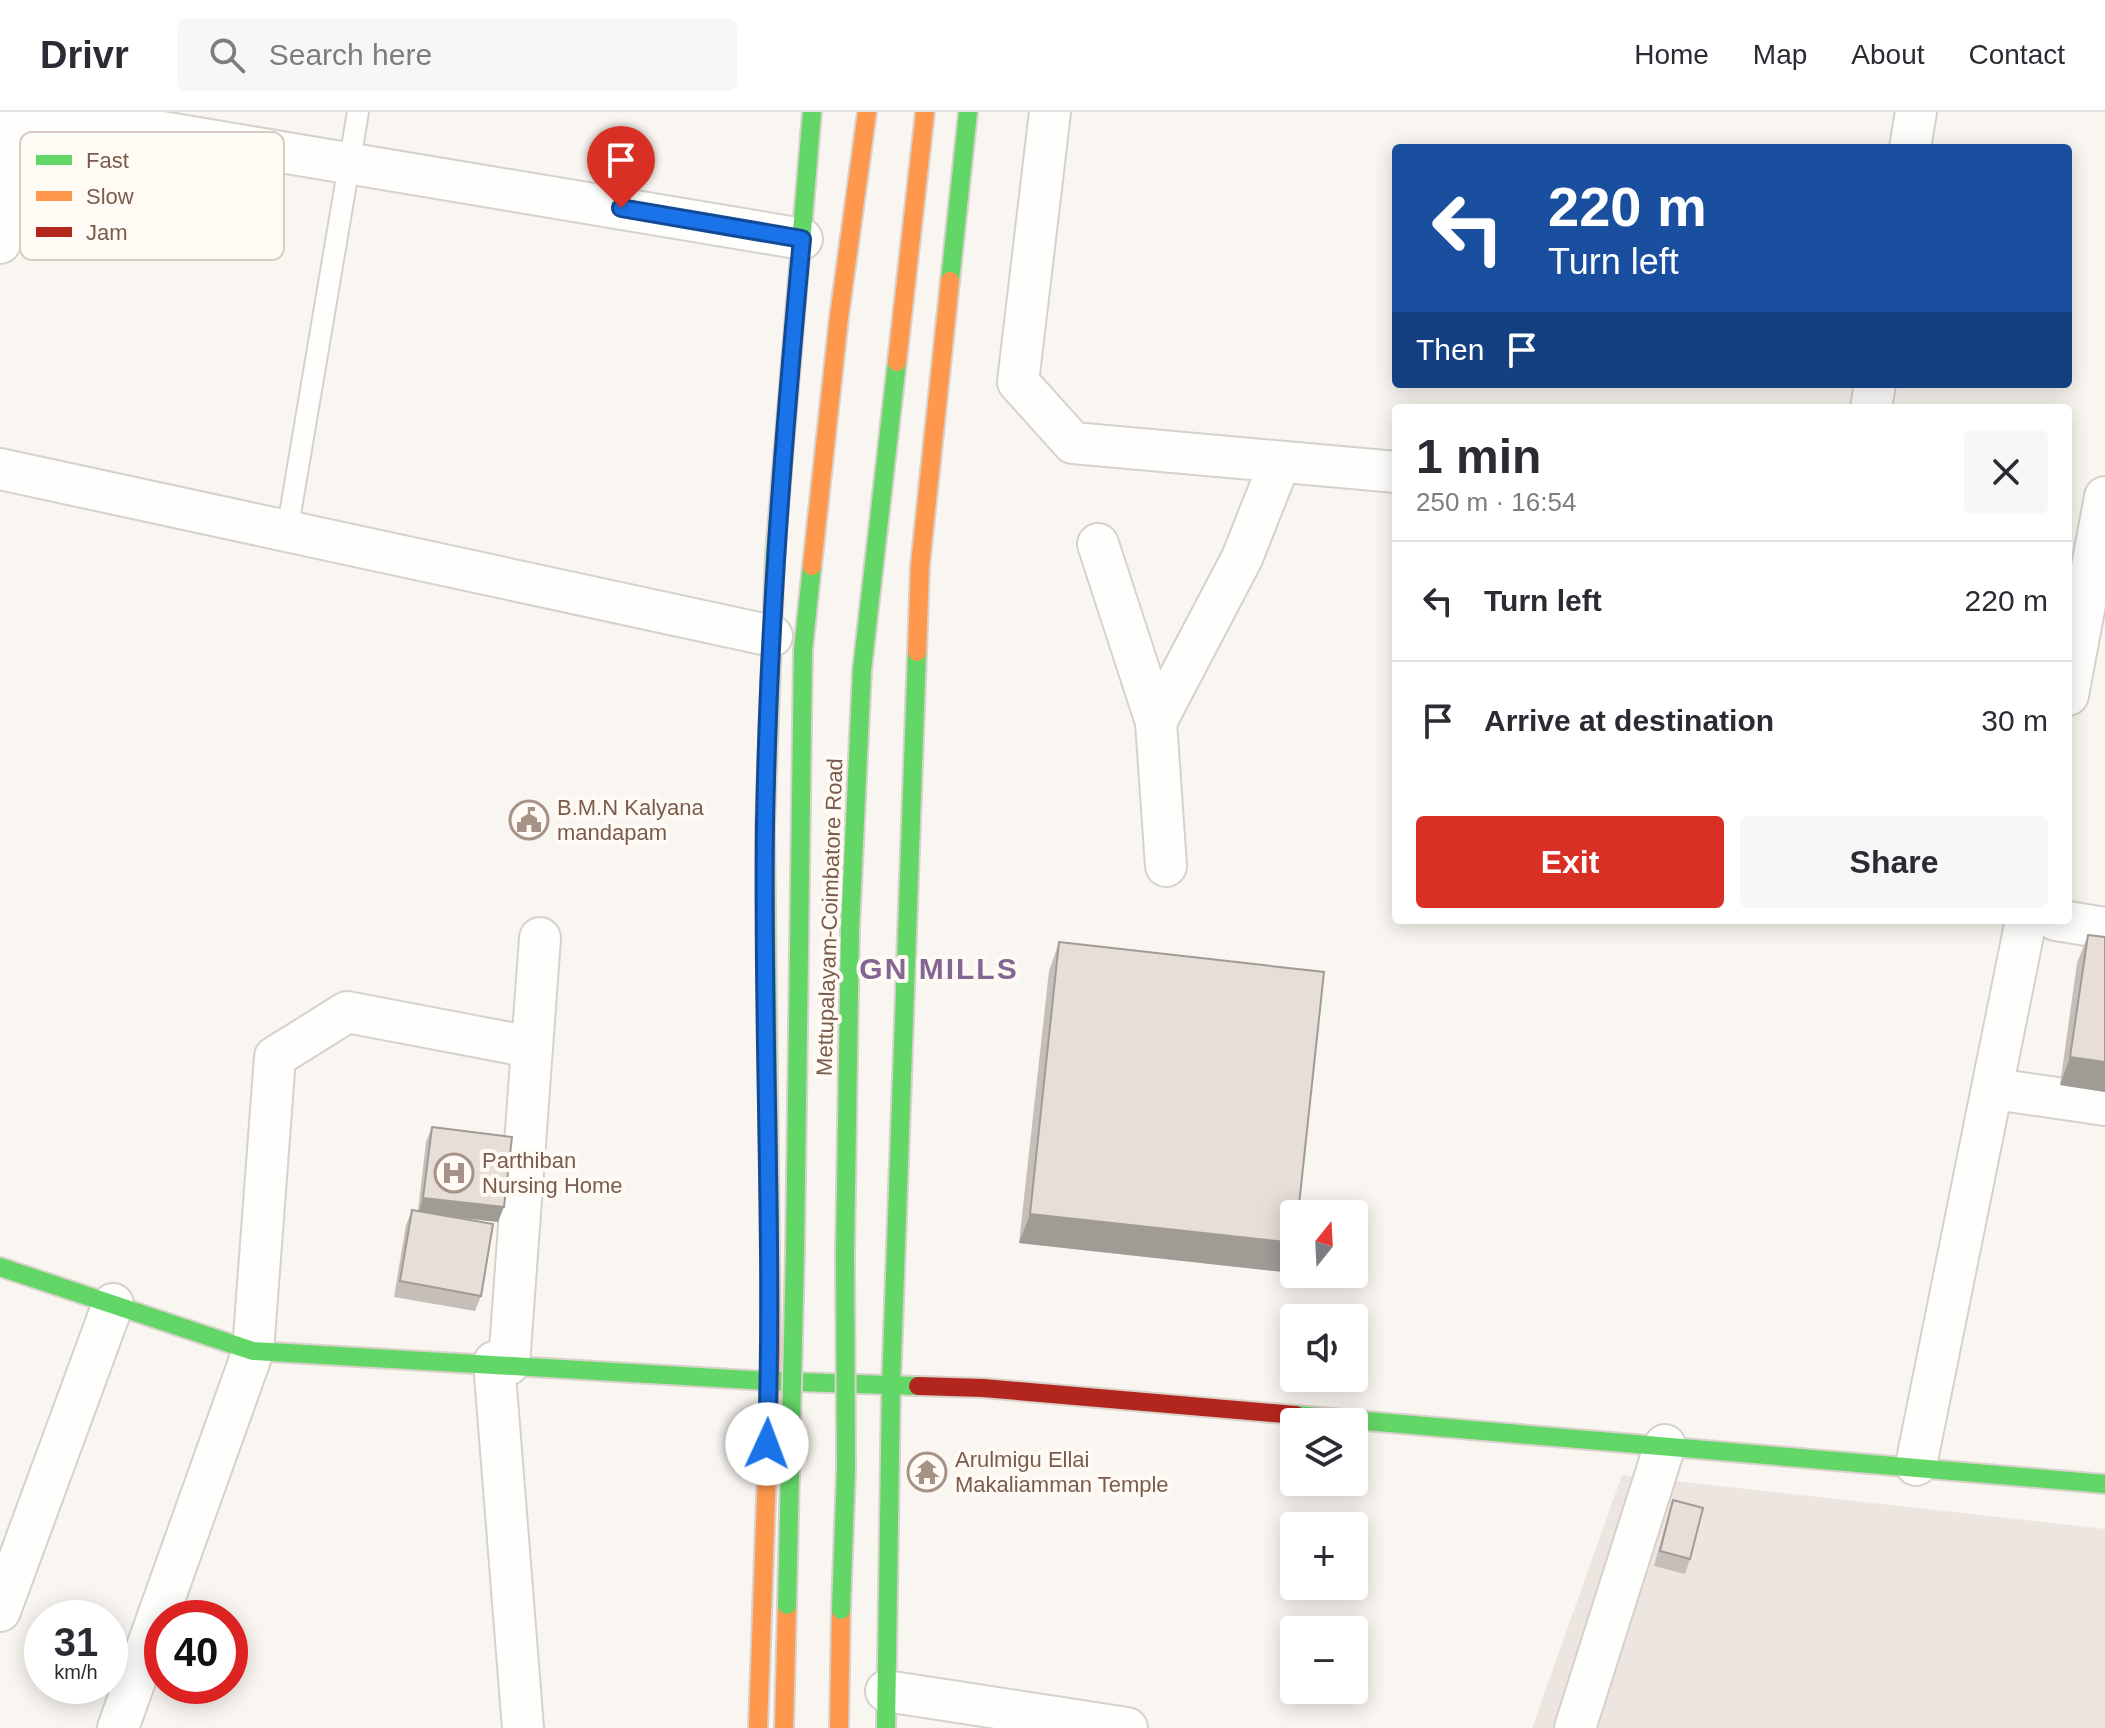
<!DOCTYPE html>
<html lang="en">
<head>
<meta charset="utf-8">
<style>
  body { margin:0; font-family:Helvetica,sans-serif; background:#f7f7f7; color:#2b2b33; height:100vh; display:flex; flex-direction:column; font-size:30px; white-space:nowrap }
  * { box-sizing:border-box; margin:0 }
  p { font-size:26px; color:#7c7c81 }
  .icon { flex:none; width:44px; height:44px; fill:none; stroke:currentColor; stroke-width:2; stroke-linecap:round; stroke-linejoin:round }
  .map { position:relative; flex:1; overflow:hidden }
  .sheet { position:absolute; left:1392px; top:292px; width:680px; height:520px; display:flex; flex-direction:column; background:#fff; border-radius:8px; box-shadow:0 4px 20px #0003 }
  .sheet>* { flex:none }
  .top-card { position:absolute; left:1392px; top:32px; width:680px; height:244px; border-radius:8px; box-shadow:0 4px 20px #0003; background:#1a4fa0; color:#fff; overflow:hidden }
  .needle { width:52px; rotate:18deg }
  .fabs { position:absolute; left:1280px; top:1088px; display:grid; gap:16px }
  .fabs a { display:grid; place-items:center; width:88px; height:88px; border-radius:8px; background:#fff; box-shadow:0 4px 20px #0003; font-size:40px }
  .speed { position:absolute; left:24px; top:1488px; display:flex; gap:16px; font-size:40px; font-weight:700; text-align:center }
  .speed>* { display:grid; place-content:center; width:104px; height:104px; border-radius:50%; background:#fff; box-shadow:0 4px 20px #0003; line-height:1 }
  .speed small { font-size:20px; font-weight:400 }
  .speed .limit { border:12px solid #d22; background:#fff; color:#111 }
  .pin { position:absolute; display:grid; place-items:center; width:68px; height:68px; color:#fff; margin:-82px -34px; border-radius:50% 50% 50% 0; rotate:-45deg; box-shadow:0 0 8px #0007 }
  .pin .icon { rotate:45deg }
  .me { position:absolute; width:88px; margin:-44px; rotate:2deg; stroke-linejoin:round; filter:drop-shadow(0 0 6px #0008) }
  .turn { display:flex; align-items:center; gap:28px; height:168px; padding:0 24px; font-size:36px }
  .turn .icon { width:104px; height:104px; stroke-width:2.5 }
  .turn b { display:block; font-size:56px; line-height:68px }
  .then { display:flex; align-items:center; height:76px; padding:0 24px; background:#0003; gap:16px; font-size:30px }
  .round { display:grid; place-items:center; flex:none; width:84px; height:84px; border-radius:8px; background:#f7f7f7 }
  .headline { display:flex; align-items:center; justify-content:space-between; height:136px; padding:0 24px }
  h1 { font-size:48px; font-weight:600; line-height:60px }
  .cta { display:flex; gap:16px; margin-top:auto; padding:16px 24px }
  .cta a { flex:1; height:92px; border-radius:8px; background:#d93025; color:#fff; font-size:32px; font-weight:600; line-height:92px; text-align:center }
  .cta a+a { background:#f7f7f7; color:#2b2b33 }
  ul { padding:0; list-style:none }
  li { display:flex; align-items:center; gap:24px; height:120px; padding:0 24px; border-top:2px solid #e1e1e2 }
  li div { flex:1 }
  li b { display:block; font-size:30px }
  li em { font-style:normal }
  header { display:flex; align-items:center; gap:48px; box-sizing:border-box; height:112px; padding:0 40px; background:#fff; border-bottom:2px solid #e1e1e2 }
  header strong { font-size:38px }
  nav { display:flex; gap:44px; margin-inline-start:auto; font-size:28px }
  .search { width:560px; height:72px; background:#f7f7f7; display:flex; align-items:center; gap:20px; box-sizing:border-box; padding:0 28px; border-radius:8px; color:#7c7c81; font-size:30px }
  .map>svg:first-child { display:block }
  .industrial { fill:#ede5e0 }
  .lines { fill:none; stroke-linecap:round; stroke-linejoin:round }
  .lane-casing { stroke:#d7d1cb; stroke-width:24 }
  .street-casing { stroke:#d7d1cb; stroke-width:44 }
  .fast-casing { stroke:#d9d2cb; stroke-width:22 }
  .slow-casing { stroke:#d9d2cb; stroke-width:22 }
  .jam-casing { stroke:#d9d2cb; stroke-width:22 }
  .lane { stroke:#fefefd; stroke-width:20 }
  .street { stroke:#fefefd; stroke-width:40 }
  .fast { stroke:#63d668; stroke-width:18 }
  .slow { stroke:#ff974d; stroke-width:18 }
  .jam { stroke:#b3261e; stroke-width:18 }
  .fast-bridge-casing { stroke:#dad1cc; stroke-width:22; stroke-linecap:butt }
  .fast-bridge { stroke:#63d668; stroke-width:18 }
  .wall { fill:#c6bfb9 }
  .shaded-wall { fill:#a19b96 }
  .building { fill:#e6ded7; stroke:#a19b96; stroke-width:2 }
  .route-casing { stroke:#114b97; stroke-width:20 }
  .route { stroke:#1a73e8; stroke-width:14 }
  .labels { text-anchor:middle; stroke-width:8; stroke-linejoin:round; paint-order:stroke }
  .poi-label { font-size:22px; fill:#7a5c4d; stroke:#fffaf3; text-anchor:start }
  .street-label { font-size:22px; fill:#7a5c4d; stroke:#fffaf3 }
  .district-label { font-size:30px; font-weight:bold; letter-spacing:2px; fill:#846695; stroke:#fffaf3 }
  .key { fill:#fffaf3; stroke:#d7cbc1; stroke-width:2 }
  .key-label { font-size:22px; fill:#7a5c4d }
</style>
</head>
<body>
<header>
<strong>Drivr</strong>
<div class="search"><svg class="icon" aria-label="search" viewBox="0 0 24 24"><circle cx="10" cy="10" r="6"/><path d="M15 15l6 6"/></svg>Search here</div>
<nav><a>Home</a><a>Map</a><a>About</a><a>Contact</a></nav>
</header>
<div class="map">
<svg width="2105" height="1616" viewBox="0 0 2105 1616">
  <rect width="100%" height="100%" fill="#f9f5f0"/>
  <path class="industrial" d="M1622,1363L2105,1417V1616H1532Z"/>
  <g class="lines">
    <defs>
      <path id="lane" d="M287,420L358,0"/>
      <g id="street">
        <path d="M42,0L802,127"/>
        <path d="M1050,0L1018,270L1073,331L1396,360"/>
        <path d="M1910,36L1916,0"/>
        <path d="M0,131L20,0"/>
        <path d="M1871,296L1875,272"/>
        <path d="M0,357L772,524"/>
        <path d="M1098,432L1156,610L1166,754"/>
        <path d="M2068,583L2105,385"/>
        <path d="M1156,610L1242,446L1280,350"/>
        <path d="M2056,808L2105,816"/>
        <path d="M1995,977L2105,993"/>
        <path d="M494,1250L523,1616"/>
        <path d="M509,1252L540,826"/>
        <path d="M1916,1353L2026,808"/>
        <path d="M0,1499L113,1192"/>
        <path d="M886,1579L1127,1616"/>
        <path d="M118,1616L253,1239L275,945L347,900L531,935"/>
        <path d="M1575,1616L1665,1333"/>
      </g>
      <g id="fast">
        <path d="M950,169L968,0"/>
        <path d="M795,1140L803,538L812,454"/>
        <path d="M845,1142L850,817L862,558L897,250"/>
        <path d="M770,1145L765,714L775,442L812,0"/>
        <path d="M0,1155L253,1239L770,1269L918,1274"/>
        <path d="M1296,1303L2105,1372"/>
        <path d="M886,1616L891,1275L917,540"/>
      </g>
      <g id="slow">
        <path d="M897,250L925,0"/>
        <path d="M812,454L839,205L867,0"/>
        <path d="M917,540L920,454L950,169"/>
        <path d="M758,1616L771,1242L770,1145"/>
        <path d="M784,1616L787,1493"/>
        <path d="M839,1616L841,1498"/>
      </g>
      <path id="jam" d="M918,1274L983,1276L1296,1303"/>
    </defs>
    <use href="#lane" class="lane-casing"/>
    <use href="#street" class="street-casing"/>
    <use href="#fast" class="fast-casing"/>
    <use href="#slow" class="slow-casing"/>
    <use href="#jam" class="jam-casing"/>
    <use href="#lane" class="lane"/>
    <use href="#street" class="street"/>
    <use href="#fast" class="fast"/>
    <use href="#slow" class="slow"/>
    <use href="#jam" class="jam"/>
    <defs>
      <g id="fast-bridge">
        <path d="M787,1493L795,1140"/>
        <path d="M841,1498L846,1357L845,1142"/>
      </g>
    </defs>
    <use href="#fast-bridge" class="fast-bridge-casing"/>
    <use href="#fast-bridge" class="fast-bridge"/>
  </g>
  <g class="wall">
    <path d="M2088,823L2105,825V980L2060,973L2077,851Z"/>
    <path d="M1059,830L1294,1102V1133L1284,1160L1019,1131L1049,859Z"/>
    <path d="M432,1015L498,1110L454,1105L481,1184L475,1199L394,1185L406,1113L412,1098L418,1099L426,1030Z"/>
    <path d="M1673,1388L1690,1447L1685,1462L1654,1454L1668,1403Z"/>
  </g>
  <g class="shaded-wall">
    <path d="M2070,945L2105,950V980L2060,973Z"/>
    <path d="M423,1086L504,1095L498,1110L418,1101Z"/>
    <path d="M1030,1102L1294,1131V1133L1284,1160L1019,1131Z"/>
  </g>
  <g class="building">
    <path d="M2088,823L2105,825V950L2070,945Z"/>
    <path d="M1059,830L1324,860L1298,1102H1294V1131L1030,1102Z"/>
    <path d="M432,1015L512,1025L504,1095L423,1086Z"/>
    <path d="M412,1098L493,1112L481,1184L400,1169Z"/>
    <path d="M1673,1388L1703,1396L1690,1447L1660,1439Z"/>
  </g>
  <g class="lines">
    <defs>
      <path id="route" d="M621,96L802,127C784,322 768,517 765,714C762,920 774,1126 767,1332"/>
    </defs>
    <use href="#route" class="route-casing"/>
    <use href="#route" class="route"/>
  </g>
  <defs>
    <symbol id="civic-ring" viewBox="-11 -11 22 22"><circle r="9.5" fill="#fffaf3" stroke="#a69286" stroke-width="1.5"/><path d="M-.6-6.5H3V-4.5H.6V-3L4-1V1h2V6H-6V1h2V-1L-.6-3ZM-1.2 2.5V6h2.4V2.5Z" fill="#a69286"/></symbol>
    <symbol id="hospital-ring" viewBox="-11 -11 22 22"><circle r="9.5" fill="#fffaf3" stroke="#a69286" stroke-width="1.5"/><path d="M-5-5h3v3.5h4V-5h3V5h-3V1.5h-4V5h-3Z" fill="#a69286"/></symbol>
    <symbol id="temple-ring" viewBox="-11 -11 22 22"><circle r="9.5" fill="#fffaf3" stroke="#a69286" stroke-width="1.5"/><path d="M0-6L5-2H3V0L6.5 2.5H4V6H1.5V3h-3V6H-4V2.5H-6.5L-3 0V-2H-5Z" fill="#a69286"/></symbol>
  </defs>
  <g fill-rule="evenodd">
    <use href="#civic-ring" x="507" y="686" width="44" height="44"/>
    <use href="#hospital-ring" x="432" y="1039" width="44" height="44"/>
    <use href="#temple-ring" x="905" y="1338" width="44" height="44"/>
  </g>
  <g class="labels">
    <g class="poi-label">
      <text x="557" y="703">B.M.N Kalyana<tspan x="557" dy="25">mandapam</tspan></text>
      <text x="482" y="1056">Parthiban<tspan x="482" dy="25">Nursing Home</tspan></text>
      <text x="955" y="1355">Arulmigu Ellai<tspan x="955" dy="25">Makaliamman Temple</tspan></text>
    </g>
    <g class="street-label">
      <text transform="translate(829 805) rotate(-88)" y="8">Mettupalayam-Coimbatore Road</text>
    </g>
    <g class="district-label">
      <text x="939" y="867">GN MILLS</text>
    </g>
  </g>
  <rect x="20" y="20" width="264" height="128" rx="12" class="key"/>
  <rect x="36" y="43" width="36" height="10" fill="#63d668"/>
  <rect x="36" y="79" width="36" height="10" fill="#ff974d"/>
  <rect x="36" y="115" width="36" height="10" fill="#b3261e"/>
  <g class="key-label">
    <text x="86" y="56">Fast</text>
    <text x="86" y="92">Slow</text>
    <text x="86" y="128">Jam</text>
  </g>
</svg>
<div class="fabs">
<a><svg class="needle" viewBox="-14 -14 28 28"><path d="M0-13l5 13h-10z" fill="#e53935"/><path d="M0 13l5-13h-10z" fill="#7c7c81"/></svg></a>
<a><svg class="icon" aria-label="sound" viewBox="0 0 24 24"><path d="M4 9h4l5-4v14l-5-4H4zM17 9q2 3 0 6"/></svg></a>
<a><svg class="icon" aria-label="layers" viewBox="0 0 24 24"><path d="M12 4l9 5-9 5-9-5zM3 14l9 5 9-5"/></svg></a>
<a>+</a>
<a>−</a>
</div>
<div class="speed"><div>31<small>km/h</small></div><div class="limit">40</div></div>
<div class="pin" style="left:621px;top:96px;background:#d93025"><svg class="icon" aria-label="arrive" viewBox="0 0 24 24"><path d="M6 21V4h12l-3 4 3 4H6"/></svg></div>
<svg class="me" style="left:767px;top:1332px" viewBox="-20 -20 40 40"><circle r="19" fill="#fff"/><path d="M0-13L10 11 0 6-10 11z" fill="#1a73e8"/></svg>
<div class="top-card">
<div class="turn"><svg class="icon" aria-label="left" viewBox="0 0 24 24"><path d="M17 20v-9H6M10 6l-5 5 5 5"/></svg><div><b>220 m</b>Turn left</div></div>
<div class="then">Then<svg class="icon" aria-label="arrive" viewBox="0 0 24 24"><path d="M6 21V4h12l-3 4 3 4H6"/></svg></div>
</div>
<section class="sheet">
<div class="headline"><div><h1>1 min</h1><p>250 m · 16:54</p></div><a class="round"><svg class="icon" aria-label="close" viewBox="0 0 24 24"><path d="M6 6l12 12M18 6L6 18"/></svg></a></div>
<ul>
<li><svg class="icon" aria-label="left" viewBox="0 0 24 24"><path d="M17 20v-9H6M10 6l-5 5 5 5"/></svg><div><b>Turn left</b></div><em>220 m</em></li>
<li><svg class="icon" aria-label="arrive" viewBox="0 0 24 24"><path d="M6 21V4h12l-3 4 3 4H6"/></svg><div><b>Arrive at destination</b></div><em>30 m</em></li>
</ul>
<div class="cta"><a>Exit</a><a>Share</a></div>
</section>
</div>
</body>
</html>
